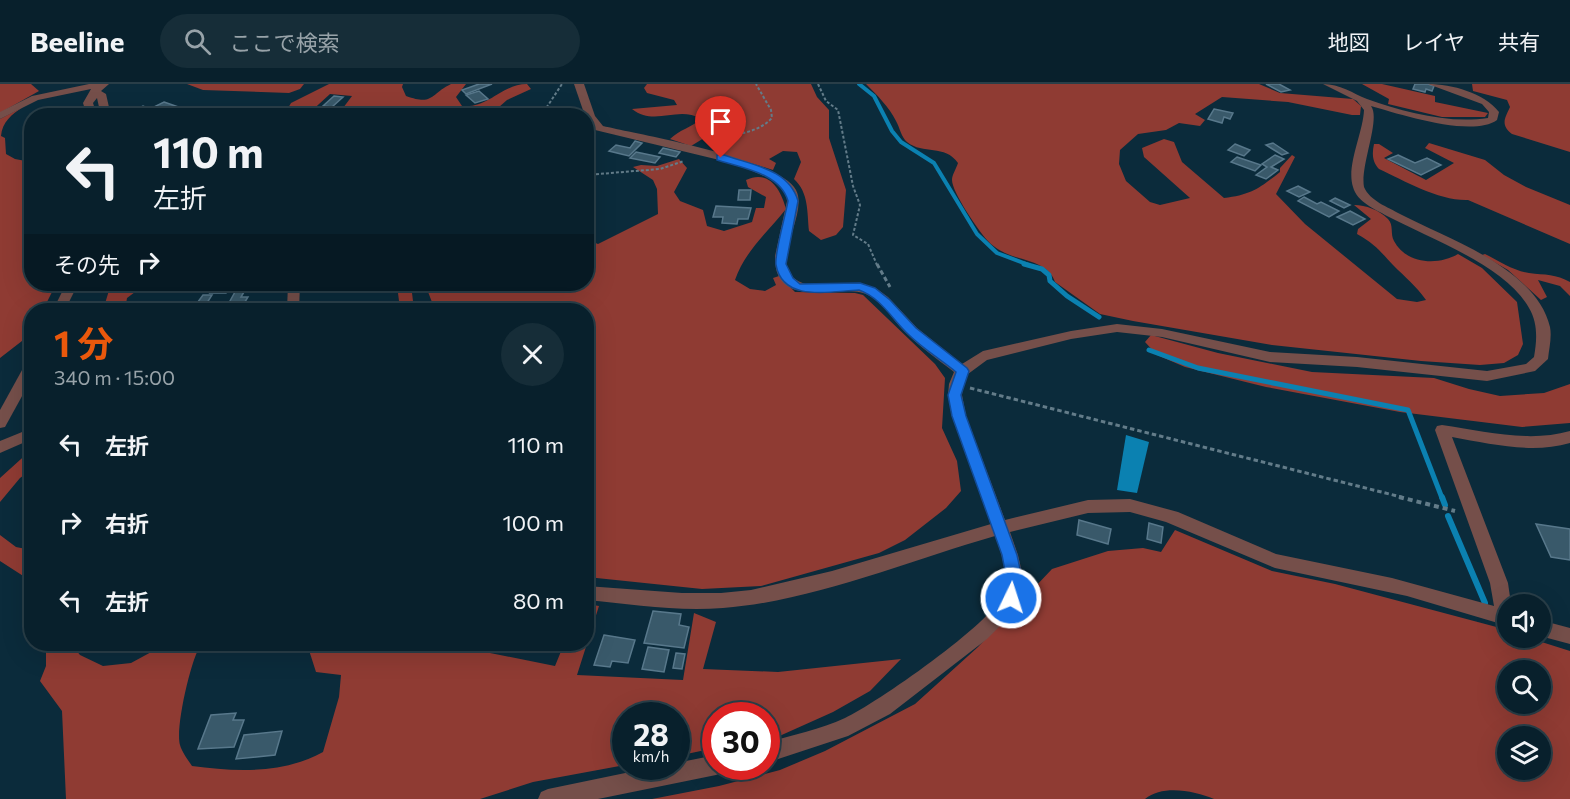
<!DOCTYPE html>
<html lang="ja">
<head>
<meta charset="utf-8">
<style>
  body { margin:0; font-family:Commissioner,"Noto Sans JP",sans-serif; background:#162d38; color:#f1f3f6; height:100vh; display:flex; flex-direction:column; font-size:22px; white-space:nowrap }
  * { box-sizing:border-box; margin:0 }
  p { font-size:20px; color:#98a3a9 }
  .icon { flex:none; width:33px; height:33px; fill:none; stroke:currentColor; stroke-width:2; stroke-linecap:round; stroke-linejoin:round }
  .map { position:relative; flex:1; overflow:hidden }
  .sheet { position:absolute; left:24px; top:219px; width:570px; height:348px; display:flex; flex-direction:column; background:#08202c; border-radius:24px; box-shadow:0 6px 24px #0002,0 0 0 2px #293e48 }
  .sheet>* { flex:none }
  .banner { position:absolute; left:24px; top:24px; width:570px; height:183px; border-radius:24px; box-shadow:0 6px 24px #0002,0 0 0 2px #293e48; background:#08202c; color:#f1f3f6; overflow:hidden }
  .fabs { position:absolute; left:1497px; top:510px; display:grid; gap:12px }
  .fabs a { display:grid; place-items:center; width:54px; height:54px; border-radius:50%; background:#08202c; box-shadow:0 6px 24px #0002,0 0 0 2px #293e48; font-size:30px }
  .speed { position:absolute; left:612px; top:618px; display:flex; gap:12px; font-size:30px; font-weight:700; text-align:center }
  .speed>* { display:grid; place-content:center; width:78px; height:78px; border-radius:50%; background:#08202c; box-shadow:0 6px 24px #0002,0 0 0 2px #293e48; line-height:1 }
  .speed small { font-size:15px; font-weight:400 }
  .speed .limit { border:9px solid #d22; background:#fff; color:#111 }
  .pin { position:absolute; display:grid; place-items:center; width:51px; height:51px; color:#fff; margin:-62px -26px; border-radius:50% 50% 50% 0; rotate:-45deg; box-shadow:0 0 6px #0007 }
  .pin .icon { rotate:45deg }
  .me { position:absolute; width:66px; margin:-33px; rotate:4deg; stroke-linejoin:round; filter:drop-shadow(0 0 4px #0008) }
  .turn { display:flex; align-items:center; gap:21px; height:126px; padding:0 30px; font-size:27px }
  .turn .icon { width:78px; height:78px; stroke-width:2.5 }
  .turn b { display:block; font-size:42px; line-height:51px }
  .then { display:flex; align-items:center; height:57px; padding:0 30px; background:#0003; gap:12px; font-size:22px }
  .round { display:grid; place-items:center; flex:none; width:63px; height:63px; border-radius:32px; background:#162d38 }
  .overview { display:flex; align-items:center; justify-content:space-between; height:102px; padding:0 30px }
  h1 { font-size:36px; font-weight:700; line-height:45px; color:#ea580c }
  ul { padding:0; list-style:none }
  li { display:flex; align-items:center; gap:18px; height:78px; padding:0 30px }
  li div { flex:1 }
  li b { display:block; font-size:22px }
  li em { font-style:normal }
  header { display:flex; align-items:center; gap:36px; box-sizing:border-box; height:84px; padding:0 30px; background:#08202c; border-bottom:2px solid #293e48 }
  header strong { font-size:28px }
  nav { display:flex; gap:33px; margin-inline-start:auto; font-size:21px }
  .search { width:420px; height:54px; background:#162d38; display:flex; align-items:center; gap:15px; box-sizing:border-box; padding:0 21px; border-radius:33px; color:#98a3a9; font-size:22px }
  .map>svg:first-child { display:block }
  .forest { fill:#8f3b33; fill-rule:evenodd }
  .water { fill:#0b81b1 }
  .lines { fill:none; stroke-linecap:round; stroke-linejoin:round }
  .stream-far2 { stroke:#0b81b1; stroke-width:4 }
  .stream-far1 { stroke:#0b81b1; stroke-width:5 }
  .stream { stroke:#0b81b1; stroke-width:6 }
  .building { fill:#39596a; stroke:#58788b; stroke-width:1.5 }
  .path-far2 { stroke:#637c89; stroke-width:2; stroke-dasharray:3 2; stroke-linecap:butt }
  .path-far1 { stroke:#637c89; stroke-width:3; stroke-dasharray:4.5 3; stroke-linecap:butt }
  .path { stroke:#637c89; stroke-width:4; stroke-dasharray:5 4; stroke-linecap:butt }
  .minor { fill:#754f4a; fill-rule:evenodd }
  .route { fill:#1a73e8; stroke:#114b97; stroke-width:1.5 }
</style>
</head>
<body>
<header>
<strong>Beeline</strong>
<div class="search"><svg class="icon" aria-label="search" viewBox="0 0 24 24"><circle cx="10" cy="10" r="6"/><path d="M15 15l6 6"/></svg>ここで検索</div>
<nav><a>地図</a><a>レイヤ</a><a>共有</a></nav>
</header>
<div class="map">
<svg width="1570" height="715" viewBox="0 0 1570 715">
  <rect width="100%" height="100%" fill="#0b2b3b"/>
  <g class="forest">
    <path d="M0,0H31L39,7L0,29Z"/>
    <path d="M187,0H304L300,5L289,9L203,6Z"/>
    <path d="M329,0H403L402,3L406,12C434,22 430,10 451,0C454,0 462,0 466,0L456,13L462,22C488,25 502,0 527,0L531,5L507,16L490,31H327L343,24L352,12L330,10L307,31H284L291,19Z"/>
    <path d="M647,0H811L817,13L829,26V54L846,106L843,143L836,151L821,156L809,147C807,128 809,109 794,95L801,78L797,68L783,67L769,75L776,79L773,86L719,69L731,58L730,50L709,51L691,62L670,55C679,46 692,43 701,35C678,21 655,43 632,25L677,21L674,16L647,9L644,4Z"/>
    <path d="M866,0H1259L1280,9L1353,15L1361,22L1360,31H1352L1288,18L1222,13L1195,30L1205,36L1200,42L1179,39L1166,46L1138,50L1120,66L1119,80L1126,97L1150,118L1160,121L1190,114L1144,73L1142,64L1164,55L1174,58L1182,78L1224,114C1251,111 1260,104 1280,88V84L1292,71L1295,73L1276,110L1305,140L1397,215L1417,218L1426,216C1416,202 1405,193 1393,181C1380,167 1375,160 1357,150L1358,145L1371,135L1354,121C1366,121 1379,126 1388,135C1394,141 1390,150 1394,157C1406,180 1438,182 1458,170L1482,184L1517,218L1523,260L1518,271L1504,279L1480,281L1421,277L1272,261L1133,237L1100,230L1055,198C1049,178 1022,177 1005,169C999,166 991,161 987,156C978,146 952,108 952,96C952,91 956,85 958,79C945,60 923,71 907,58C901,53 900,44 896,37C889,23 877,11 866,0Z"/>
    <path d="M1362,0H1382L1435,12V18L1488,29L1485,33H1442L1388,20L1389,15Z"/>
    <path d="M1472,0H1570V68L1512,50C1500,41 1505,34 1510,23L1507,16L1473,7Z"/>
    <path d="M23,23C12,30 2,38 1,52L5,54L6,70L15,75L31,78L32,200H56L43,226H32L31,250L0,274V35Z"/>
    <path d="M1429,59L1485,76L1504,91L1526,103L1570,121V160L1468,116C1439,117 1405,97 1379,85C1372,78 1372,69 1374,60H1379L1393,69L1384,74L1426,96L1454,79L1425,64Z"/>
    <path d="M679,75L687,84L674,108L680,117L703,126L707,142L724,147L752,138L756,124H764L766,113L748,103L746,96C769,85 781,106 786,125C767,149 745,167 735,196L750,205L765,207L776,201L773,194L779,192L795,208L855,209L863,211L935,280L945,294L942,344L957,377L961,407L946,424L905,456L879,469L761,502L702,505L587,493L586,226H435L425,200H586L587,106H592L590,153L593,158L598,160L658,130L657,105L653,96L633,83L641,81L657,82Z"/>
    <path d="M1485,170C1499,177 1514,187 1529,189C1545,191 1556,190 1570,198V212L1560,202L1538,196L1547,213L1541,216L1508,186L1482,171Z"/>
    <path d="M111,200H157L139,205L127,214L125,226H103Z"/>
    <path d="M397,200H411L414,226H400Z"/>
    <path d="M1151,251L1218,269L1312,288L1434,294L1469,305L1500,312L1544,309L1570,300V339L1522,343L1400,328L1266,303L1185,283L1157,271L1145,258Z"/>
    <path d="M31,366V386L20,394L0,418V394Z"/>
    <path d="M1175,446L1272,487L1335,500L1504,545L1507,546L1508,554H1529L1570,567V715H1214C1195,707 1163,700 1145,715H652L719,702L780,686L825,667L915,620L978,563L1052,485L1108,467L1143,464L1161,468ZM1508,586H1540V620H1508ZM1508,652H1540V686H1508Z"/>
    <path d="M0,451L16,463L31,466V497L0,477Z"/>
    <path d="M587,520L599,522L577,591L683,596L694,529L716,538L703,585L778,588L901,575L870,607L833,628L775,654L767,655L766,632H716L715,664L677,672L676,632H626L625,681L533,698L480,715H66L62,627L40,597L46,582V560H71L80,571L103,582L131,579L166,560H201C191,575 175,644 180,661C182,668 188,676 192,682C236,688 283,690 323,668L339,613L341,591L316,588L307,560H478L475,566L555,582L564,560H586Z"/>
  </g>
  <path class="water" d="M1126,351L1149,358L1137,409L1117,406Z"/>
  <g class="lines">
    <path class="stream-far2" d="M859,0L874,12L892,47L901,58L934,79L977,150L997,169L1029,181"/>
    <g class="stream-far1">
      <path d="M1024,180L1042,185L1049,191L1050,197L1067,212L1099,233"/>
      <path d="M1149,266L1198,284L1408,326L1442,414"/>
    </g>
    <g class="stream">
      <path d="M1442,413L1445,421"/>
      <path d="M1448,432L1485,519"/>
    </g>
  </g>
  <g class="building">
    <path d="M479,0H492L466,10L462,6Z"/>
    <path d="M1266,0H1279L1290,6L1281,8Z"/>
    <path d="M1415,0H1428L1434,2L1432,7L1426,5L1425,8L1413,5Z"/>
    <path d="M479,7L488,15L475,19L466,11Z"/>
    <path d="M334,12L343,13L332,23L323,22Z"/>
    <path d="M164,18L184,25L171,32H154L157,30L153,29L148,32H124L143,22L150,25Z"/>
    <path d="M1214,25L1233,29L1230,35L1224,33L1222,39L1208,35Z"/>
    <path d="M635,57L642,59L629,72L609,67L616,61L630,64Z"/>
    <path d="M1273,59L1288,69L1282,71L1266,61Z"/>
    <path d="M1235,60L1250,66L1244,72L1228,66Z"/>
    <path d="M663,64L680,68L676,73L659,69Z"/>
    <path d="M636,68L660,73L655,79L630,74Z"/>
    <path d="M1275,71L1284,75L1271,83L1278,86L1266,95L1256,91L1267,83L1262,80Z"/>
    <path d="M1398,71L1415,79L1427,74L1441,81L1421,91L1388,75Z"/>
    <path d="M1237,73L1261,81L1255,87L1231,78Z"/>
    <path d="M1298,102L1310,108L1299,113L1287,107Z"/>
    <path d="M739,106H751L750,116H738Z"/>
    <path d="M1304,113L1317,120L1321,118L1339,127L1329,133L1298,117Z"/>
    <path d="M1335,114L1350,121L1344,124L1330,117Z"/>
    <path d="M716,122L751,124L748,135H738L737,140L722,139L723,133H713Z"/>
    <path d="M1350,127L1365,135L1353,141L1337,133Z"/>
    <path d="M217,200H232L226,209H210Z"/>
    <path d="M235,208H244L241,213H248L240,226H225Z"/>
    <path d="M203,211H212L205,222H224L221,226H192Z"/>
    <path d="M1079,436L1111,445L1108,460L1077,451Z"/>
    <path d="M1149,439L1163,443L1161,459L1147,455Z"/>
    <path d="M1536,440L1570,445V476L1551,473Z"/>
    <path d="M653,527L681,530L679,541L689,543L684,564L644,559Z"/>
    <path d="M604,551L635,556L628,579L612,577L610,583L594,581Z"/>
    <path d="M648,563L669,566L664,588L642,585Z"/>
    <path d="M676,569L685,570L682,585L673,584Z"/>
    <path d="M236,629L233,636H244L234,663L198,665L211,631Z"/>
    <path d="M282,647L275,671L236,675L244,651Z"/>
  </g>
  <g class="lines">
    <g class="path-far2">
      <path d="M818,0L826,17L838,26L853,102L860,121L853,151L868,160L877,181"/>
      <path d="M541,32L562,0"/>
      <path d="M714,59C734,48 756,51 772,34L771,26L756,0"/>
      <path d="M586,91L660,85L684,77"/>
    </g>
    <g class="path-far1">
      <path d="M877,180L890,203"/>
      <path d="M970,304L1405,414"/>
    </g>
    <path class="path" d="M1399,413L1455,427"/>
    <g class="minor">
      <path d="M89,0H109L101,7L106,10L111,32H101L97,14L93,19L97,32H87L83,19L91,5L38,16L0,35V28L32,12Z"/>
      <path d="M574,0H584L595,32L603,42C641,51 778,74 796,106C810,132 761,187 806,200L863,201L877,205L888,213L917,244L962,280L983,267L1071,247L1117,240L1162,245L1270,268L1357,273L1487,287L1526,280L1534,273C1537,256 1538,239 1529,224C1506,182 1429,154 1387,132C1375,125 1357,118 1353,103C1346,82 1363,49 1364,26L1357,17L1323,0C1340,0 1352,9 1367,15C1404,28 1448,40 1488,34L1489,28L1482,20L1428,0C1452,0 1484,9 1499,28L1497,36C1472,54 1399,30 1371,22C1381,35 1360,82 1364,103C1370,117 1388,123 1400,130C1448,155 1536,184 1550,243C1552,253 1549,265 1548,275L1535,287L1487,297L1357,283L1270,278L1162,253L1117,248L1071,255L987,276L968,290L963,300L962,311L966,332L1005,436L1088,416L1130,415L1178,428L1276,470L1392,494L1494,522L1490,499L1435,346L1437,342L1442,341C1483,347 1529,359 1570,347V359C1532,370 1491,360 1452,353L1508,499L1511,520H1508V542L1407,512L1275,484L1166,438L1130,428L1088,429L1010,448L1018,471L1024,497L1020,514L1009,533L987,555L890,630L848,652L766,679V659C792,651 821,645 845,634C874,621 995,537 1003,510C1009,491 1002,471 995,452C907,477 814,517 723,524C677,528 631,520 586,516V502L682,509H721L751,506L832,487L991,440L952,332L948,311L949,300L954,288C937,275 919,262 904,247C893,236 883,218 868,211C839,197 774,230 775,172L787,117L786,108L776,97L736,80L595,46L585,32Z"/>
      <path d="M66,200H78L65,226H53Z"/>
      <path d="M288,200H300L299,226H287Z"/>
      <path d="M32,275V294L5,343L0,344V326L27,277Z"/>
      <path d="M32,344V355L0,369V357Z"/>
      <path d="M1540,536L1570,544V560L1540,552Z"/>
      <path d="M716,671V682H725L723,688L716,691L598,715H538L541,708L548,705L659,682H676V679Z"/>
    </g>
  </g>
  <path class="route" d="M717,71H724C752,81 789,85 798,117L786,180L793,194L800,200L860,199L875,204L890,216L916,244L967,284L969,287L961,311L966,332L1017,471L1023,498L1016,519L1011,521L1005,519L1003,514L1007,498L1002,471L952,332L948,311L956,288C940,275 922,264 908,250C892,235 881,214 859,206C831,207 783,219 776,181C774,170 786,130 788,117C780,89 742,84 717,76Z"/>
</svg>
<div class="fabs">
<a><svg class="icon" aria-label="sound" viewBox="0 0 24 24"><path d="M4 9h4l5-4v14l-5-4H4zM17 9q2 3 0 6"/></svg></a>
<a><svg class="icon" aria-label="search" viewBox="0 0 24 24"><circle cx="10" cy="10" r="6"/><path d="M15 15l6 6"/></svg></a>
<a><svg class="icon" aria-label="layers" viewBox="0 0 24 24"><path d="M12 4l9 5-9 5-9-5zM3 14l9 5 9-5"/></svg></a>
</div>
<div class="speed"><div>28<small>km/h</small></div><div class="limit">30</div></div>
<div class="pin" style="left:721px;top:74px;background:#d93025"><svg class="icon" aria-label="arrive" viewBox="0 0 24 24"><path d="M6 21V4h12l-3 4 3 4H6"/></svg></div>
<svg class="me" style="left:1011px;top:514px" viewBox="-20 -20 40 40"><circle r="17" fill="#1a73e8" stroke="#fff" stroke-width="3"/><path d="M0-11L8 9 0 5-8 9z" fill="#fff"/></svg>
<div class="banner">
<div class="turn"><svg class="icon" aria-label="left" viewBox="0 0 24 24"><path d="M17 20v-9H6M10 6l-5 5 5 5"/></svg><div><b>110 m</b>左折</div></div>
<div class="then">その先<svg class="icon" aria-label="right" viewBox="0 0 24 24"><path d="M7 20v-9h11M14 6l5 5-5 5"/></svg></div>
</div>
<section class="sheet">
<div class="overview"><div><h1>1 分</h1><p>340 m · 15:00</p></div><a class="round"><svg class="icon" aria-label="close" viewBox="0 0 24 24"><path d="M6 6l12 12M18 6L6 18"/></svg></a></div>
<ul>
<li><svg class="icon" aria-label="left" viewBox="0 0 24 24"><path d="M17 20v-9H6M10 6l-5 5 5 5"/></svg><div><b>左折</b></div><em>110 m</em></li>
<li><svg class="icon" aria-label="right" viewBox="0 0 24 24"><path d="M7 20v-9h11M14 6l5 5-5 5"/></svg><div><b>右折</b></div><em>100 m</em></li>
<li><svg class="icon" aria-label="left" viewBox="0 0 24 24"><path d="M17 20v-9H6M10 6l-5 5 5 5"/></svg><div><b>左折</b></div><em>80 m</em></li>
</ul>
</section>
</div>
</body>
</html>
